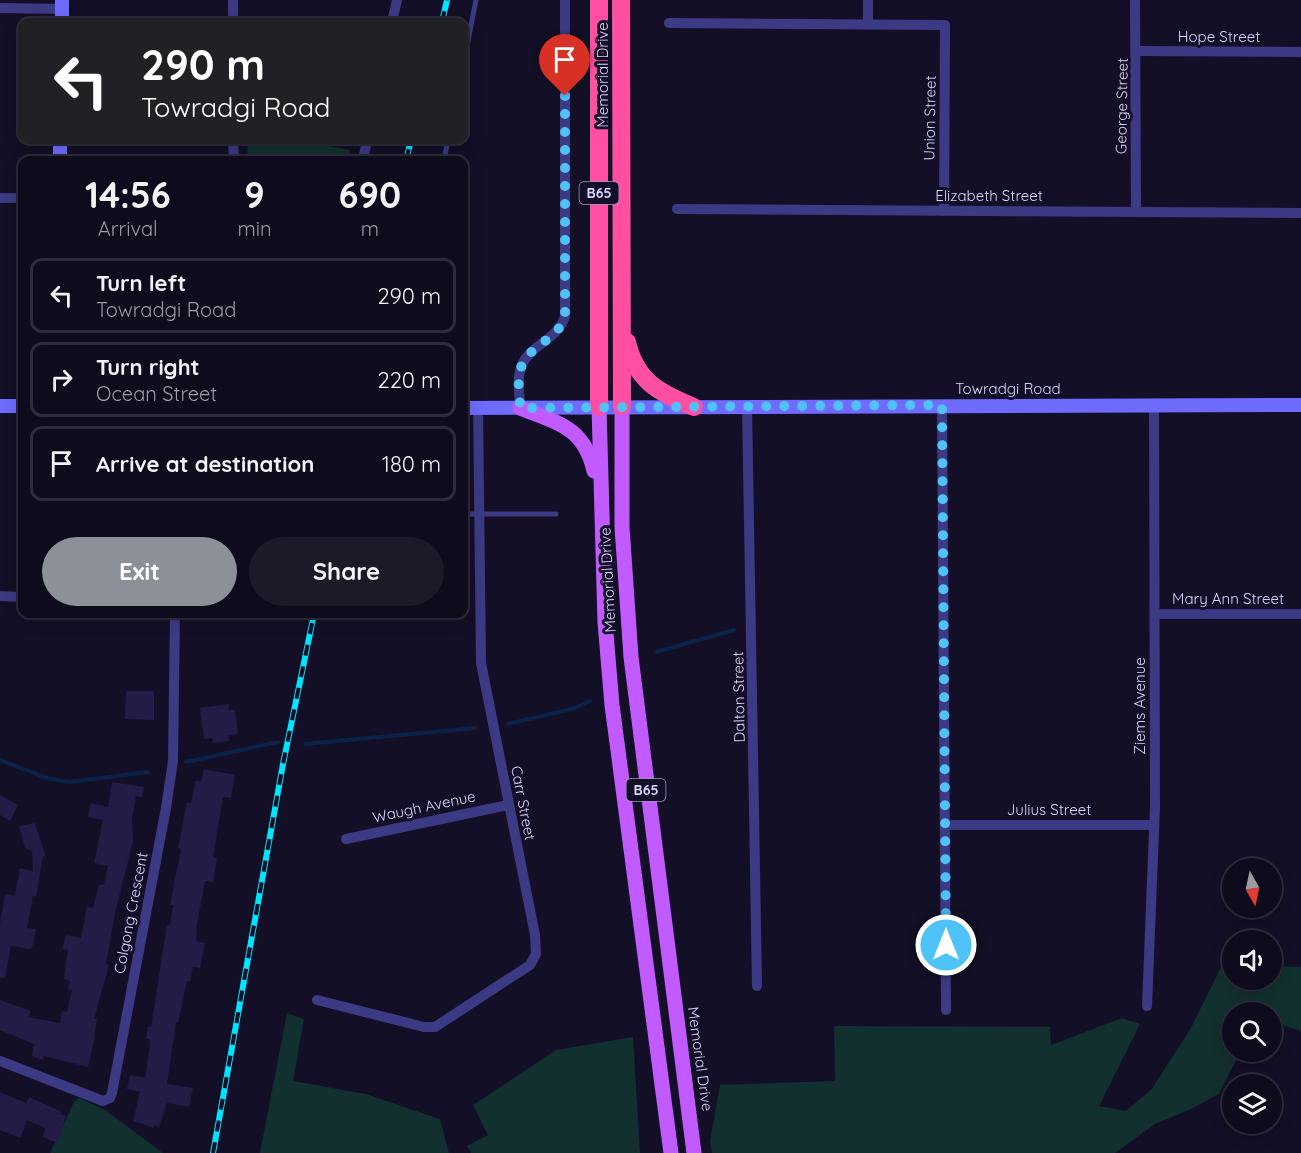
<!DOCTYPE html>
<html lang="en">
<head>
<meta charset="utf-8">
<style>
  body { margin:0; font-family:Quicksand,sans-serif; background:#1c1929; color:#f1f3f6; height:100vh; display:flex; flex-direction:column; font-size:22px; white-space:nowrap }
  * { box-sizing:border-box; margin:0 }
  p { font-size:20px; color:#9b9ba3 }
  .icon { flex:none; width:33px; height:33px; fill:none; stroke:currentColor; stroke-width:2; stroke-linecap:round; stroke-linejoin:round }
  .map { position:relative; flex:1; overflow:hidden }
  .sheet { position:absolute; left:18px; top:156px; width:450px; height:462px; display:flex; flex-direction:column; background:#0e0b1c; border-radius:12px; box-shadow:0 3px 15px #0003,0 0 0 2px #2e2b3b }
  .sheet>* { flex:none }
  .hud { position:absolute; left:18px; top:18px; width:450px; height:126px; border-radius:12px; box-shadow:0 3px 15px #0003,0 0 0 2px #2e2b3b; background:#202124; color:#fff; overflow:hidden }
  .needle { width:39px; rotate:171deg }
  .controls { position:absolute; left:1222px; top:858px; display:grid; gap:12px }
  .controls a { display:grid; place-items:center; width:60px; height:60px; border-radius:50%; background:#0e0b1c; box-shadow:0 3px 15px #0003,0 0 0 2px #2e2b3b; font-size:30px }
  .pin { position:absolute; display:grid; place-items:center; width:51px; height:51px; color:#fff; margin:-62px -26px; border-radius:50% 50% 50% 0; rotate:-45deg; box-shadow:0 0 6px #0007 }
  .pin .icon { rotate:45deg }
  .me { position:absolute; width:66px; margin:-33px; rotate:0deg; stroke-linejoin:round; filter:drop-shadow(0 0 4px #0008) }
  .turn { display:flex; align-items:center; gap:21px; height:126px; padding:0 24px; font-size:27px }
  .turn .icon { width:78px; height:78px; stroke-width:2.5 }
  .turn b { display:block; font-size:42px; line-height:51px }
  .eta { display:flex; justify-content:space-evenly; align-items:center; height:102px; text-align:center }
  .eta b { font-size:36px; font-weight:700; line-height:42px }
  .cta { display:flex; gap:12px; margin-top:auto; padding:12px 24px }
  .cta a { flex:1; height:69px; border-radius:36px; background:#8c9099; color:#fff; font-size:24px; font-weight:700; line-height:69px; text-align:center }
  .cta a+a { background:#1c1929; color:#f1f3f6 }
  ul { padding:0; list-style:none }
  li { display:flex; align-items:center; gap:18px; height:75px; margin:0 12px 9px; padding:0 12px; border:3px solid #2e2b3b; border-radius:12px }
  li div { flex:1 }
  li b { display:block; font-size:22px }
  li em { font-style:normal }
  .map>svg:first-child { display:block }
  .green { fill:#12302f }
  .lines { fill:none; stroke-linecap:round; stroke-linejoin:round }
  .stream { stroke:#0c2248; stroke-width:4 }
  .building { fill:#241b47 }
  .lane { stroke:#3d3a85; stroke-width:5 }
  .street { stroke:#3d3a85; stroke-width:10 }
  .secondary { stroke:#6f6bff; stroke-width:14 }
  .primary { stroke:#c25bff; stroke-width:15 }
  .highway { stroke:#ff4fa3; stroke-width:18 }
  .rail-casing { stroke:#00e5ff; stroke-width:6 }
  .rail { stroke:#130f26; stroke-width:4; stroke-dasharray:11; stroke-linecap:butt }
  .route { stroke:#4fc3f7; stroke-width:10; stroke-dasharray:0 18 }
  .labels { text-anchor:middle; stroke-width:6; stroke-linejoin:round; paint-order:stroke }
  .shield { fill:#130f26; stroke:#9e99be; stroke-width:1.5 }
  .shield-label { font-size:14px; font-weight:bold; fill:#d9d4ff }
  .street-label { font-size:15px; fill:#d9d4ff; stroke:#130f26 }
</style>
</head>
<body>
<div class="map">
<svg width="1301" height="1153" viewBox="0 0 1301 1153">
  <rect width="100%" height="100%" fill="#130f26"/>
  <g class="green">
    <path d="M248,140H297L350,150L348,160H247Z"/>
    <path d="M1223,963L1233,964V980H1272V966L1301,967V1031L1275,1023L1272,1025V1012H1233V1052H1240L1219,1094L1191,1109L1155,1124L1115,1153H712L710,1141L720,1085L835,1081L834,1026L1050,1027L1051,1045L1122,1018L1140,1024L1099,1106L1126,1111L1152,1089L1192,1026Z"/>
    <path d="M287,1013L304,1019L293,1081L366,1094L440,1119L449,1153H260Z"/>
    <path d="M633,1037L640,1153H471L467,1146L488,1135L473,1105L556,1050Z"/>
    <path d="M79,1098L105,1110L163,1153H50L74,1102Z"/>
  </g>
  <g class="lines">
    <g class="stream">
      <path d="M656,652L734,630"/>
      <path d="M508,724L575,708L590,701"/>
      <path d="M305,744L475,728"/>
      <path d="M0,760L47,778L69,782L148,772"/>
      <path d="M186,762L278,742"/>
    </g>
  </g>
  <g class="building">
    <path d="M126,691H154V720L125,719Z"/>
    <path d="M229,704V710H235L238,734L228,735L229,741L213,743L212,738L204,739L200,708Z"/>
    <path d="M204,769L235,775L231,798L223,797L213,857L217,858L213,882L205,881L197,924L196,941L205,943L200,968L193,967L190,981H187L178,1023L176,1022L167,1084L193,1088L189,1107L167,1103L159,1127L154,1125V1128L133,1121L140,1092L127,1089L130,1075L145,1078L150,1045L149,1039H146L148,1027H151L167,925H170L173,905H170L181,849L178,848L187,802L191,803L196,780L201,782Z"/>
    <path d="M112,782L144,787L142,797L136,796L132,819L133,842L115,913L106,964L109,965L94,1019H97L93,1046L88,1067L44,1056L43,1060L32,1056L34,1044L0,1030V1000L31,1011L28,1017L60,1023L62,1011L67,1012L72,990L68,989L70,981L64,979L68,950L62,949L66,935L81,938L87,907L93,908L99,885H104L108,866L94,863L103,820L88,817L91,803L108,807Z"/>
    <path d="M0,795L18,805L10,821L0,815Z"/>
    <path d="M35,823L46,857L43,856L36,897L33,896L27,928L36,929L34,942L31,949L11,946L5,978H0V923L5,894L15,896L20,868L33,871L32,851L25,848L19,826Z"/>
    <path d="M0,1092L26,1103L29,1097L62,1112L61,1114L66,1116L57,1143L43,1137L45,1128L27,1120L20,1138L0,1130Z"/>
  </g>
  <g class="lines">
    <g class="lane">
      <path d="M464,62L476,0"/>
      <path d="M444,160L448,140"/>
      <path d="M464,514H556"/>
    </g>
    <g class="street">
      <path d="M233,0V22"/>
      <path d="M1135,0L1136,212"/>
      <path d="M0,8L62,9"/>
      <path d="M392,22L397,0"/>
      <path d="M669,23L945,25L944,211"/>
      <path d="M868,24V0"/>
      <path d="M1137,51L1301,52"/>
      <path d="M233,140L234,160"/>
      <path d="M363,160L367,140"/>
      <path d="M0,198H22"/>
      <path d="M677,209L1301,213"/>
      <path d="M747,406L757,986"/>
      <path d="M942,406L946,1010"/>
      <path d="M520,408C520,395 516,378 522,365C530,345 559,339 565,316V0"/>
      <path d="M0,596L22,597"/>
      <path d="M1155,614H1301"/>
      <path d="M945,825H1152"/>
      <path d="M346,839L508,805"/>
      <path d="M317,1000L424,1027H435L530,965L536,954L535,935L481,663L478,409"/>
      <path d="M1147,1006L1155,806L1154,406"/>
      <path d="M0,1061L103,1101L110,1098L112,1093L166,808L173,761L175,614"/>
    </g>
    <g class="secondary">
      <path d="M62,22V0"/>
      <path d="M60,160V140"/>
      <path d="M0,406H22"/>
      <path d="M464,408L1301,405"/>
    </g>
    <g class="primary">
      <path d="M622,406V527L631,657L694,1153"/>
      <path d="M599,407L605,622L612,705L671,1153"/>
      <path d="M520,408C558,423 584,427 594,471"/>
    </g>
    <g class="highway">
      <path d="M599,0V407"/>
      <path d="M621,0L622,406"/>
      <path d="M627,342C636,381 659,393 694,407"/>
    </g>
    <defs>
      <g id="rail">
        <path d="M442,22L447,0"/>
        <path d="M406,160L411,140"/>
        <path d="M213,1153L283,764L314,614"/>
      </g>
    </defs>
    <use href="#rail" class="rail-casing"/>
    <use href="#rail" class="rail"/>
  </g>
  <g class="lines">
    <path class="route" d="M565,96V316C559,339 530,345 522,365C516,378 520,395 520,408L942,405L946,945"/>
  </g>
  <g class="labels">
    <g class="shield">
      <rect x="579.5" y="182" width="39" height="22" rx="4.5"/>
      <rect x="626.5" y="779" width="39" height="22" rx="4.5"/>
    </g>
    <g class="shield-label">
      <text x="599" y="198">B65</text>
      <text x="646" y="795">B65</text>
    </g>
    <g class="street-label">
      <text x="1219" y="42">Hope Street</text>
      <text transform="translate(603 75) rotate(-90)" y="5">Memorial Drive</text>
      <text transform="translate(1122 106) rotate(-89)" y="5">George Street</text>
      <text transform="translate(930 118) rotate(-89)" y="5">Union Street</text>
      <text x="989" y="201">Elizabeth Street</text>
      <text x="1008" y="394">Towradgi Road</text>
      <text transform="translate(608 580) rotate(-93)" y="5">Memorial Drive</text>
      <text x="1228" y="604">Mary Ann Street</text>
      <text transform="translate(739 697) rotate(-91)" y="5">Dalton Street</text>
      <text transform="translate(1140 706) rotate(-90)" y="5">Ziems Avenue</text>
      <text transform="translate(523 803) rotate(79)" y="5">Carr Street</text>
      <text transform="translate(424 807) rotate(-12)" y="5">Waugh Avenue</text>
      <text x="1049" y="815">Julius Street</text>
      <text transform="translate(131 913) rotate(-79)" y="5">Colgong Crescent</text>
      <text transform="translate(700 1059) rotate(82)" y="5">Memorial Drive</text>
    </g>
  </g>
</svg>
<div class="controls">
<a><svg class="needle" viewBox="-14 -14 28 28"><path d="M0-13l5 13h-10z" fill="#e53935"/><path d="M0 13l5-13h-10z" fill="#9b9ba3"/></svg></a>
<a><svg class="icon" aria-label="sound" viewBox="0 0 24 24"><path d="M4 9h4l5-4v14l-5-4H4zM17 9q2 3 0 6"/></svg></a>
<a><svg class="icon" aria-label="search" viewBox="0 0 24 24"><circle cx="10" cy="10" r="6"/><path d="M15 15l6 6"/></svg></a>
<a><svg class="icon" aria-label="layers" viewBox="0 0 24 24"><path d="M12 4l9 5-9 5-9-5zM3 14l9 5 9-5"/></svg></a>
</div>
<div class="pin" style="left:565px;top:96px;background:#d93025"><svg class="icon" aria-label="arrive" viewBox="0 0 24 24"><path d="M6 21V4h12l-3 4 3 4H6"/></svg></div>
<svg class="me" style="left:946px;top:945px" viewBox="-20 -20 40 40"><circle r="17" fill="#4fc3f7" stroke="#fff" stroke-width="3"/><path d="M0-11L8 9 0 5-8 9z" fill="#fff"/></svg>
<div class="hud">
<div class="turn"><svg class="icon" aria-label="left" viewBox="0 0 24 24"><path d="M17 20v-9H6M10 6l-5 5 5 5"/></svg><div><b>290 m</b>Towradgi Road</div></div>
</div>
<section class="sheet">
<div class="eta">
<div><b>14:56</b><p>Arrival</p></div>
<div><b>9</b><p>min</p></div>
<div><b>690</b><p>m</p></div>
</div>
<ul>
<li><svg class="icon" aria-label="left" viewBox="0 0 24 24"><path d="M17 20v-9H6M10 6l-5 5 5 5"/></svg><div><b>Turn left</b><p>Towradgi Road</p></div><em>290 m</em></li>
<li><svg class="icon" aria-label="right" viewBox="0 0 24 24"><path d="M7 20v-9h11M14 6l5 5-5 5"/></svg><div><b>Turn right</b><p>Ocean Street</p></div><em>220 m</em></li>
<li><svg class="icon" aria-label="arrive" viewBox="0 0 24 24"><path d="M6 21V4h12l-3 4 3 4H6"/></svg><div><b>Arrive at destination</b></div><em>180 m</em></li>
</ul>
<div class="cta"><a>Exit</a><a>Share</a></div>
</section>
</div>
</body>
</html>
